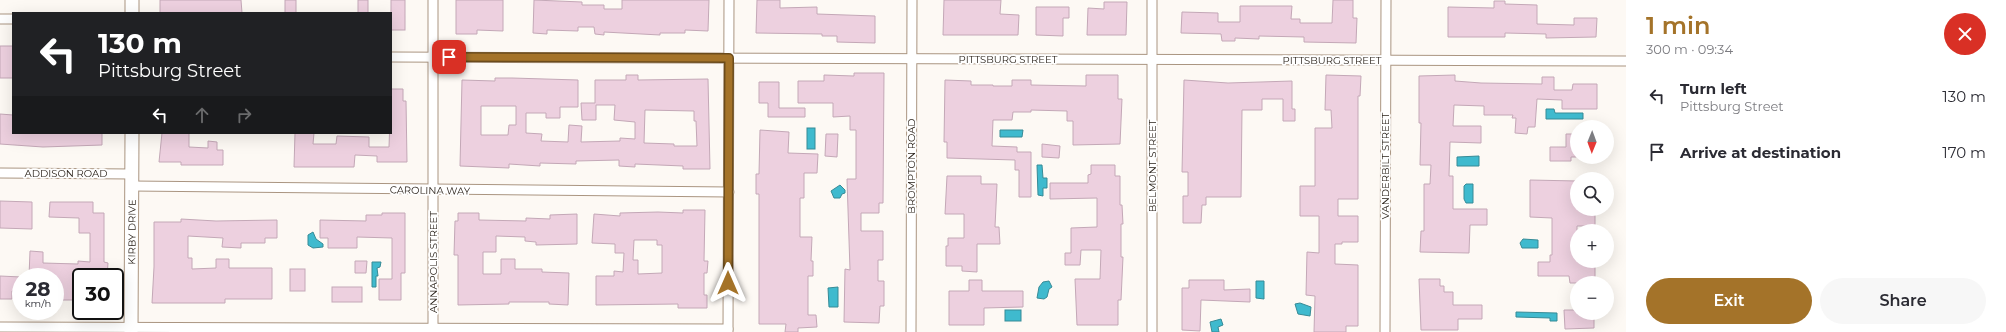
<!DOCTYPE html>
<html lang="en">
<head>
<meta charset="utf-8">
<style>
  body { margin:0; font-family:Montserrat,sans-serif; background:#f7f7f7; color:#2b2b33; height:100vh; display:flex; flex-direction:column; font-size:15px; white-space:nowrap }
  * { box-sizing:border-box; margin:0 }
  p { font-size:13px; color:#7c7c81 }
  .icon { flex:none; width:22px; height:22px; fill:none; stroke:currentColor; stroke-width:2; stroke-linecap:round; stroke-linejoin:round }
  .map { position:relative; flex:1; overflow:hidden }
  .details { display:flex; flex-direction:column; background:#fff; width:380px }
  .details>* { flex:none }
  .guide { position:absolute; left:12px; top:12px; width:380px; height:122px; border-radius:0px; box-shadow:0 4px 16px #0002; background:#202124; color:#fff; overflow:hidden }
  .needle { width:26px; rotate:181deg }
  .tools { position:absolute; left:1570px; top:120px; display:grid; gap:8px }
  .tools a { display:grid; place-items:center; width:44px; height:44px; border-radius:50%; background:#fff; box-shadow:0 4px 16px #0002; font-size:20px }
  .speed { position:absolute; left:12px; top:268px; display:flex; gap:8px; font-size:20px; font-weight:700; text-align:center }
  .speed>* { display:grid; place-content:center; width:52px; height:52px; border-radius:50%; background:#fff; box-shadow:0 4px 16px #0002; line-height:1 }
  .speed small { font-size:10px; font-weight:400 }
  .speed .limit { border:2px solid #111; border-radius:6px; background:#fff; color:#111 }
  .pin { position:absolute; display:grid; place-items:center; width:34px; height:34px; color:#fff; margin:-17px; border-radius:8px; box-shadow:0 2px 6px #0006 }
  .me { position:absolute; width:44px; margin:-22px; rotate:0deg; stroke-linejoin:round; filter:drop-shadow(0 0 3px #0008) }
  .turn { display:flex; align-items:center; gap:14px; height:84px; padding:0 20px; font-size:18px }
  .turn .icon { width:52px; height:52px; stroke-width:2.5 }
  .turn b { display:block; font-size:28px; line-height:34px }
  .lanes { display:flex; align-items:center; height:38px; padding:0 20px; background:#0003; justify-content:center; gap:20px; direction:ltr }
  .lanes .off { opacity:.35 }
  .round { display:grid; place-items:center; flex:none; width:42px; height:42px; border-radius:21px; background:#f7f7f7 }
  .overview { display:flex; align-items:center; justify-content:space-between; height:68px; padding:0 20px }
  h1 { font-size:24px; font-weight:600; line-height:30px; color:#a47329 }
  .action { display:flex; gap:8px; margin-top:auto; padding:8px 20px }
  .action a { flex:1; height:46px; border-radius:24px; background:#a47329; color:#fff; font-size:16px; font-weight:600; line-height:46px; text-align:center }
  .action a+a { background:#f7f7f7; color:#2b2b33 }
  ul { padding:0; list-style:none }
  li { display:flex; align-items:center; gap:12px; height:56px; padding:0 20px }
  li div { flex:1 }
  li b { display:block; font-size:15px }
  li em { font-style:normal }
  main { display:flex; flex:1; min-height:0 }
  .map>svg:first-child { display:block }
  .water { fill:#3fbace; stroke:#378b96 }
  .building { fill:#edd0df; stroke:#c4a8b7; fill-rule:evenodd }
  .lines { fill:none; stroke-linecap:round; stroke-linejoin:round }
  .street-casing { stroke:#aa9581; stroke-width:11 }
  .secondary-casing { stroke:#aa9581; stroke-width:15 }
  .street { stroke:#fff; stroke-width:9 }
  .secondary { stroke:#fff; stroke-width:13 }
  .route-casing { stroke:#6b4b1b; stroke-width:10 }
  .route { stroke:#a47329; stroke-width:7 }
  .labels { text-anchor:middle; stroke-width:3.5; stroke-linejoin:round; paint-order:stroke }
  .street-label { font-size:10px; fill:#251d15; stroke:#fff }
</style>
</head>
<body>
<main>
<div class="map">
<svg width="1626" height="332" viewBox="0 0 1626 332">
  <rect width="100%" height="100%" fill="#fdf9f4"/>
  <g class="water">
    <path d="M1546,109H1554L1555,113H1583V119H1546Z"/>
    <rect x="807" y="128" width="8" height="21"/>
    <path d="M1000,130H1023L1022,137H1000Z"/>
    <path d="M1479,156V166H1457V157Z"/>
    <path d="M1037,165H1042L1043,178H1047V188H1043V196L1038,195Z"/>
    <path d="M1466,184H1473V203H1466L1464,199V186Z"/>
    <path d="M840,185L845,190V193L842,194L840,198H834L831,191Z"/>
    <path d="M313,232L316,239L323,244V247L313,248L308,245V235Z"/>
    <path d="M1523,239L1538,240V248H1522L1520,243Z"/>
    <path d="M372,262H381L380,267L377,268L378,276H376V287H372Z"/>
    <path d="M1049,281L1052,287L1049,289L1047,297L1044,299L1037,298L1039,287L1043,282Z"/>
    <path d="M1256,281H1264V299L1256,298Z"/>
    <path d="M838,287V307H829L828,288Z"/>
    <path d="M1300,303L1311,307L1310,316L1298,314L1295,304Z"/>
    <rect x="1005" y="310" width="16" height="11"/>
    <path d="M1516,312L1557,313V321H1550V318L1516,317Z"/>
    <path d="M1221,319L1223,325L1218,327L1219,332H1212L1210,322Z"/>
  </g>
  <g class="building">
    <path d="M160,0H241L242,13H160Z"/>
    <rect x="285" y="0" width="11" height="13"/>
    <rect x="358" y="0" width="10" height="13"/>
    <rect x="391" y="0" width="14" height="30"/>
    <path d="M456,0H503V31L477,30V34H456Z"/>
    <path d="M534,0L582,2V5H604V9H622V0H709L708,31L685,30V33H660V35L604,32V35L595,34L594,27H578V31L547,30V34L533,33Z"/>
    <path d="M757,0H780V8L817,7V14L875,16V43L837,42V36H822V34L756,33Z"/>
    <path d="M944,0H1001L1000,14L1019,15L1018,35H943Z"/>
    <path d="M1333,0H1353V18H1357L1356,43L1304,42V37L1259,36V39L1235,38V41H1222L1221,34L1181,33L1182,12L1218,13V22H1240V6H1292L1291,19H1300V23H1332Z"/>
    <path d="M1494,1H1505V4L1537,5V24L1574,25V18H1597L1596,37L1546,38V34L1505,33V37H1448V7L1494,8Z"/>
    <path d="M1104,2H1127L1126,35H1087L1088,8L1104,9Z"/>
    <path d="M1036,7H1069V18H1063V36L1036,35Z"/>
    <rect x="0" y="46" width="13" height="32"/>
    <path d="M854,73H884L883,203H879V213H861V231H883V260H878V281H884V306H880L879,323L844,322L845,269L850,270L847,179H856V130H850V116L833,117V103H798V81H824V75L854,76Z"/>
    <path d="M626,75H638V80L708,79L710,169H683V166L635,164V167L619,166V160L576,161V164L540,163V166L509,164V168L460,166L462,80L495,81V78H512L578,80V107H560V118H546V113H526V133L542,134L541,141L568,142L569,125L582,126L581,142L620,141V138L635,139V122L614,120L615,105H596V120H582L581,103H595V80H626ZM481,106H516V125H509L508,135H481ZM645,110L694,111V121H696L697,146H674V144L644,143Z"/>
    <path d="M1086,75H1118V99H1122L1120,144L1073,145V121H1067V111L1031,110V112H1013L1012,120H993L992,146L1017,147V152H1031V197H1019V170H1015V160L947,158V142H944L945,80L971,81V85H993V86H1012V80H1031V85L1086,86Z"/>
    <path d="M1326,75L1361,76L1360,96H1358V199H1338V216H1358V242H1342V244H1335V264L1358,265V326H1346V332H1314L1315,296L1306,295L1307,252L1319,253V216H1300V186H1315V128H1332L1331,110H1325Z"/>
    <path d="M1455,75V81L1481,83L1542,84V77H1554V90H1572L1573,84H1597V109H1562V100L1537,99L1535,127H1528L1527,134L1515,133L1516,118H1512L1513,115H1484V106L1454,105L1453,126H1481V143L1450,142L1449,176H1453V209H1487V225H1470L1469,253L1420,252L1421,231H1424V184H1430L1431,165H1420L1421,123H1419V76Z"/>
    <path d="M1184,80L1228,83L1292,81V109H1295V121H1283V99H1262V110H1242L1241,197H1206V205H1202L1201,223H1183V196H1188V172H1182Z"/>
    <path d="M759,82H779V108H805V117H768V103H759Z"/>
    <path d="M391,89H403V101H406L407,162H377V156L355,155L354,167H294L295,133H314L313,144H336L337,136L369,137V147H389Z"/>
    <path d="M0,114L13,115V133H102V145L43,147L0,144Z"/>
    <path d="M760,130L789,132L788,153L818,154L817,173H804V198H800V237H812L811,261H813V276H808V315H816L817,327L798,328V332H785L786,324H759V194H756V174H759Z"/>
    <path d="M162,133H189V147L208,148V141L217,142V150H223V165H181V162H159Z"/>
    <path d="M826,134H838L837,157L825,156Z"/>
    <path d="M1566,134H1577V157H1571V161H1550V147H1566Z"/>
    <path d="M1042,144L1060,146L1059,158L1042,157Z"/>
    <path d="M1091,165H1115V176H1120V205H1122L1123,224H1121V257H1123L1121,300H1118V325H1077L1075,279H1100L1101,250H1081L1080,265H1065V253H1071V228L1097,227V198L1050,199V183H1088V175L1091,174Z"/>
    <path d="M947,176H981V184H997L995,227H999L1000,244H977V272L962,271V266H946V246H948V238H964V214H945Z"/>
    <path d="M1530,180L1577,181V209H1595V226H1577V261H1595V283H1570L1569,276H1538V262H1550V255H1552V218L1530,217Z"/>
    <path d="M0,201L32,202V229L0,228Z"/>
    <path d="M50,202H93V213H104V262L108,263L107,277H81V290H74V300H55V277H29L30,251L43,252V263L78,264V261L90,262V233H79V218L49,217Z"/>
    <path d="M683,210H705L704,261H708L707,273H704V295H707V308H678V304L596,305V276H614V271L623,272L624,253H615V244L592,243L594,214L620,216V213L658,212L683,213ZM634,240H657V245H662V273L638,274V260H633Z"/>
    <path d="M382,213H405V273H401V300H379V279H392V238L357,237V248H328V238H320V220L366,221V215H382Z"/>
    <path d="M458,213H479V220L526,221V218L550,219V215L577,214V244L536,245V242L525,241V237L496,236V252H483V274H501V259H515V269H542V272L569,273L568,305L549,304V302H509V304L458,305V255H454L455,221H458Z"/>
    <path d="M181,219L216,221L277,220V238H265V243H241V248L222,247L223,238L188,236V258H192V269L216,268V259H229V268H272V299H225V303H152L154,267V222H181Z"/>
    <path d="M355,261H367L366,273H355Z"/>
    <rect x="290" y="269" width="15" height="22"/>
    <path d="M0,276L21,277V292L12,291V299H0Z"/>
    <path d="M1419,279H1440V286H1444V292H1453V305H1482V319H1458V330H1421Z"/>
    <path d="M969,280H982V291H1023V307L984,308V325H949V291H969Z"/>
    <path d="M1189,280H1224V290L1250,289V302L1201,300L1200,331L1182,330V288H1189Z"/>
    <rect x="332" y="287" width="30" height="15"/>
    <path d="M1564,310H1577V313H1594V328L1565,329Z"/>
  </g>
  <g class="lines">
    <defs>
      <g id="street">
        <path d="M0,19H13"/>
        <path d="M391,57L1626,61"/>
        <path d="M0,173L132,174"/>
        <path d="M132,186L729,192"/>
        <path d="M0,327L728,329"/>
        <path d="M433,332V0"/>
        <path d="M728,332L729,0"/>
        <path d="M911,332L912,0"/>
        <path d="M1152,332V0"/>
        <path d="M1385,332L1386,0"/>
      </g>
      <g id="secondary">
        <path d="M132,13V0"/>
        <path id="s1" d="M131,332L132,133"/>
      </g>
    </defs>
    <use href="#street" class="street-casing"/>
    <use href="#secondary" class="secondary-casing"/>
    <use href="#street" class="street"/>
    <use href="#secondary" class="secondary"/>
  </g>
  <g class="lines">
    <defs>
      <path id="route" d="M449,57L729,58L728,283"/>
    </defs>
    <use href="#route" class="route-casing"/>
    <use href="#route" class="route"/>
  </g>
  <g class="labels">
    <g class="street-label">
      <text x="1008" y="63">PITTSBURG STREET</text>
      <text x="1332" y="64">PITTSBURG STREET</text>
      <text transform="translate(911 166) rotate(-90)" y="4">BROMPTON ROAD</text>
      <text transform="translate(1152 166) rotate(-90)" y="4">BELMONT STREET</text>
      <text transform="translate(1385 166) rotate(-90)" y="4">VANDERBILT STREET</text>
      <text x="66" y="177">ADDISON ROAD</text>
      <text transform="translate(430 190) rotate(1)" y="4">CAROLINA WAY</text>
      <text dy="4" stroke="none"><textPath href="#s1" startOffset="100">KIRBY DRIVE</textPath></text>
      <text transform="translate(433 262) rotate(-90)" y="4">ANNAPOLIS STREET</text>
    </g>
  </g>
</svg>
<div class="tools">
<a><svg class="needle" viewBox="-14 -14 28 28"><path d="M0-13l5 13h-10z" fill="#e53935"/><path d="M0 13l5-13h-10z" fill="#7c7c81"/></svg></a>
<a><svg class="icon" aria-label="search" viewBox="0 0 24 24"><circle cx="10" cy="10" r="6"/><path d="M15 15l6 6"/></svg></a>
<a>+</a>
<a>−</a>
</div>
<div class="speed"><div>28<small>km/h</small></div><div class="limit">30</div></div>
<div class="pin" style="left:449px;top:57px;background:#d93025"><svg class="icon" aria-label="arrive" viewBox="0 0 24 24"><path d="M6 21V4h12l-3 4 3 4H6"/></svg></div>
<svg class="me" style="left:728px;top:283px" viewBox="-20 -20 40 40"><path d="M0-17L14 15 0 8-14 15z" fill="#a47329" stroke="#fff" stroke-width="4"/></svg>
<div class="guide">
<div class="turn"><svg class="icon" aria-label="left" viewBox="0 0 24 24"><path d="M17 20v-9H6M10 6l-5 5 5 5"/></svg><div><b>130 m</b>Pittsburg Street</div></div>
<div class="lanes"><svg class="icon" aria-label="left" viewBox="0 0 24 24"><path d="M17 20v-9H6M10 6l-5 5 5 5"/></svg><svg class="icon off" aria-label="ahead" viewBox="0 0 24 24"><path d="M12 20V5M6 11l6-6 6 6"/></svg><svg class="icon off" aria-label="right" viewBox="0 0 24 24"><path d="M7 20v-9h11M14 6l5 5-5 5"/></svg></div>
</div>
</div>
<section class="details">
<div class="overview"><div><h1>1 min</h1><p>300 m · 09:34</p></div><a class="round" style="background:#d93025;color:#fff"><svg class="icon" aria-label="close" viewBox="0 0 24 24"><path d="M6 6l12 12M18 6L6 18"/></svg></a></div>
<ul>
<li><svg class="icon" aria-label="left" viewBox="0 0 24 24"><path d="M17 20v-9H6M10 6l-5 5 5 5"/></svg><div><b>Turn left</b><p>Pittsburg Street</p></div><em>130 m</em></li>
<li><svg class="icon" aria-label="arrive" viewBox="0 0 24 24"><path d="M6 21V4h12l-3 4 3 4H6"/></svg><div><b>Arrive at destination</b></div><em>170 m</em></li>
</ul>
<div class="action"><a>Exit</a><a>Share</a></div>
</section>
</main>
</body>
</html>
